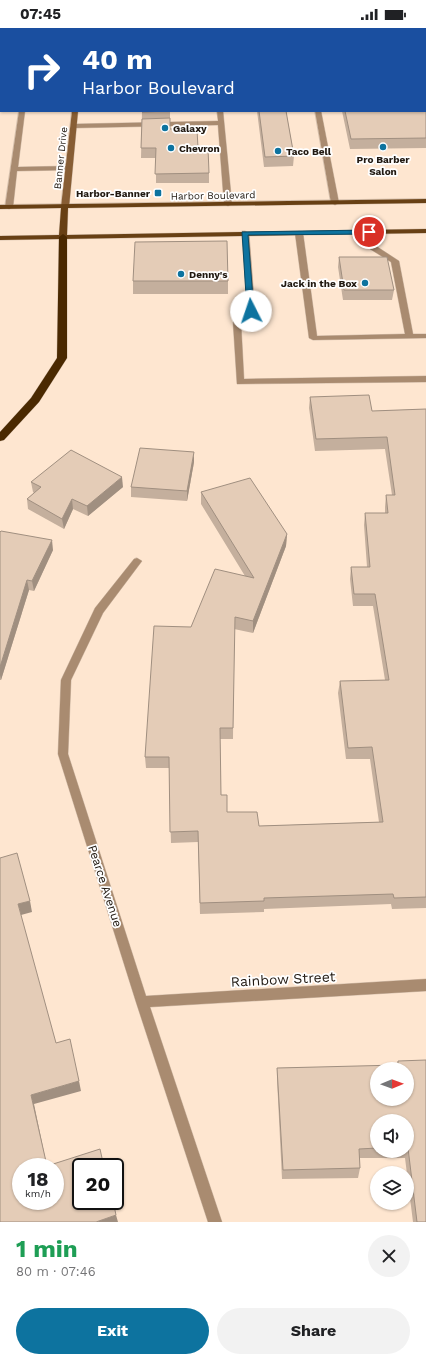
<!DOCTYPE html>
<html lang="en">
<head>
<meta charset="utf-8">
<style>
  body { margin:0; font-family:"Work Sans",sans-serif; background:#f2f2f2; color:#202124; height:100vh; display:flex; flex-direction:column; font-size:15px; white-space:nowrap }
  * { box-sizing:border-box; margin:0 }
  p { font-size:13px; color:#757577 }
  .icon { flex:none; width:22px; height:22px; fill:none; stroke:currentColor; stroke-width:2; stroke-linecap:round; stroke-linejoin:round }
  .map { position:relative; height:1194px; overflow:hidden }
  .panel { display:flex; flex-direction:column; background:#fff; flex:1 }
  .panel>* { flex:none }
  .guide { position:absolute; left:0px; top:0px; width:426px; height:84px; box-shadow:0 1px 3px #0004; background:#1a4fa0; color:#fff; overflow:hidden }
  .needle { width:26px; rotate:89deg }
  .controls { position:absolute; left:370px; top:1034px; display:grid; gap:8px }
  .controls a { display:grid; place-items:center; width:44px; height:44px; border-radius:50%; background:#fff; box-shadow:0 1px 3px #0004; font-size:20px }
  .speed { position:absolute; left:12px; top:1130px; display:flex; gap:8px; font-size:20px; font-weight:700; text-align:center }
  .speed>* { display:grid; place-content:center; width:52px; height:52px; border-radius:50%; background:#fff; box-shadow:0 1px 3px #0004; line-height:1 }
  .speed small { font-size:10px; font-weight:400 }
  .speed .limit { border:2px solid #111; border-radius:6px; background:#fff; color:#111 }
  .pin { position:absolute; display:grid; place-items:center; width:34px; height:34px; color:#fff; margin:-17px; border:2px solid #fff; border-radius:50%; box-shadow:0 1px 4px #0007 }
  .me { position:absolute; width:44px; margin:-22px; rotate:356deg; stroke-linejoin:round; filter:drop-shadow(0 0 3px #0008) }
  .turn { display:flex; align-items:center; gap:14px; height:84px; padding:0 16px; font-size:18px }
  .turn .icon { width:52px; height:52px; stroke-width:2.5 }
  .turn b { display:block; font-size:28px; line-height:34px }
  .round { display:grid; place-items:center; flex:none; width:42px; height:42px; border-radius:21px; background:#f2f2f2 }
  .headline { display:flex; align-items:center; justify-content:space-between; height:68px; padding:0 16px }
  h1 { font-size:24px; font-weight:700; line-height:30px; color:#1e9e55 }
  .action { display:flex; gap:8px; margin-top:auto; padding:8px 16px }
  .action a { flex:1; height:46px; border-radius:24px; background:#0d739f; color:#fff; font-size:16px; font-weight:700; line-height:46px; text-align:center }
  .action a+a { background:#f2f2f2; color:#202124 }
  .status { display:flex; justify-content:space-between; align-items:center; height:28px; padding:0 20px; background:#fff; direction:ltr }
  .status svg { height:11px; fill:currentColor }
  .map>svg:first-child { display:block }
  .lines { fill:none; stroke-linecap:round; stroke-linejoin:round }
  .lane-casing { stroke:#d6c1ae; stroke-width:1 }
  .street-casing { stroke:#d6c1ae; stroke-width:1 }
  .secondary-casing { stroke:#d6c1ae; stroke-width:1 }
  .primary-casing { stroke:#d6c1ae; stroke-width:1 }
  .highway-casing { stroke:#d6c1ae; stroke-width:1 }
  .lane { fill:#a98b70; fill-rule:evenodd }
  .street { fill:#a98b70; fill-rule:evenodd }
  .secondary { fill:#875d34; fill-rule:evenodd }
  .primary { fill:#684014; fill-rule:evenodd }
  .highway { fill:#4a2901; fill-rule:evenodd }
  .wall { fill:#c4af9d; fill-rule:evenodd }
  .shaded-wall { fill:#a08f80 }
  .building { fill:#e4ccb7; stroke:#a08f80; fill-rule:evenodd }
  .route { fill:#0d739f; stroke:#084b67 }
  .poi-dot { fill:#0d739f; stroke:#fff; stroke-width:1.5 }
  .labels { text-anchor:middle; stroke-width:3.5; stroke-linejoin:round; paint-order:stroke }
  .far-poi-label { font-size:10px; font-weight:bold; fill:#211911; stroke:#fff; text-anchor:start }
  .far-street-label { font-size:10px; fill:#211911; stroke:#fff }
  .street-label { font-size:12px; fill:#211911; stroke:#fff }
  .near-street-label { font-size:14px; fill:#211911; stroke:#fff }
</style>
</head>
<body>
<div class="status"><b>07:45</b><svg viewBox="0 0 49 12"><path d="M0 12V9h3v3zM5 12V6h3v6zM10 12V3h3v9zM15 12V0h3v12zM26 1h20v11H26zM47 4h2v5h-2z"/></svg></div>
<div class="map">
<svg width="426" height="1194" viewBox="0 0 426 1194">
  <rect width="100%" height="100%" fill="#fee6d0"/>
  <g class="lines">
    <defs>
      <g id="lane">
        <rect x="0" y="52" width="1" height="4"/>
        <rect x="0" y="79" width="1" height="4"/>
        <path d="M19,83H25L18,139L69,138L72,140L69,142L17,143L13,179L9,181L5,179Z"/>
        <path d="M217,83H223L232,176L228,178L224,176L218,97L74,100L71,98L74,96L218,93Z"/>
        <path d="M315,83H321L339,175L335,177L331,175Z"/>
        <path d="M366,202H369L373,204L376,218L399,233L413,306H426V310L313,312L309,310L295,205L299,203L303,205L317,308L405,306L391,234L370,221L365,204Z"/>
        <path d="M242,203H245L249,205L255,283L241,295L244,351L426,348V354L237,356L233,294L247,282Z"/>
      </g>
      <path id="street" d="M137,530L142,533L103,585L71,652L68,726L146,968L426,951V963L150,979L222,1194H208L136,974L58,726L61,652L95,580L134,531Z"/>
      <g id="secondary">
        <rect x="80" y="0" width="6" height="1"/>
        <path d="M72,83H78L69,179L65,181L61,179Z"/>
      </g>
      <path id="primary" d="M426,171V175L68,180L67,207L426,201V205L0,212V208L59,207L61,180L0,181V177Z"/>
      <path id="highway" d="M63,206L67,209V330L39,374L4,412L0,413V404L31,370L57,330L59,209Z"/>
    </defs>
    <use href="#lane" class="lane-casing"/>
    <use href="#street" class="street-casing"/>
    <use href="#secondary" class="secondary-casing"/>
    <use href="#primary" class="primary-casing"/>
    <use href="#highway" class="highway-casing"/>
    <use href="#lane" class="lane"/>
    <use href="#street" class="street"/>
    <use href="#secondary" class="secondary"/>
    <use href="#primary" class="primary"/>
    <use href="#highway" class="highway"/>
  </g>
  <g class="wall">
    <path d="M146,0H426V2H425V1H146Z"/>
    <path d="M426,17V120L350,121L342,83H425Z"/>
    <path d="M1,18V35L0,24Z"/>
    <path d="M142,83H170V101L198,120L209,145V155H156V130H141Z"/>
    <path d="M257,83H286L294,128L293,138L264,139Z"/>
    <path d="M339,229L394,262L392,272H343L338,239Z"/>
    <rect x="133" y="253" width="95" height="13"/>
    <path d="M310,369L372,383L426,381V880L392,881L391,876L264,881V884L200,886L198,814L171,815L169,740H146L145,729L191,599L245,548L201,476V464L287,506L286,518L253,605L234,601L233,711H220L221,767L227,784L259,798L379,794L370,731H346L338,665L340,653L385,652L373,578H353L350,551L351,539H367L364,497L365,485H385V479L386,467H392L385,421L315,423L309,380Z"/>
    <path d="M194,434L187,473L131,469V459Z"/>
    <path d="M31,454L123,459L88,488L73,481L64,501L28,481L27,471L34,465L33,464Z"/>
    <path d="M0,504L53,522L34,563L29,562L1,652H0Z"/>
    <path d="M398,1033L426,1194H413L405,1130H359L360,1140L358,1150L282,1151L277,1051V1040L396,1038ZM377,1093H407V1123H377Z"/>
  </g>
  <g class="shaded-wall">
    <path d="M194,424V434L187,473V463Z"/>
    <path d="M122,449L123,459L88,488L87,478Z"/>
    <path d="M72,471L73,481L64,501L62,491Z"/>
    <path d="M287,506L286,518L253,605V593Z"/>
    <path d="M52,512L53,522L34,563L32,553Z"/>
    <path d="M27,552L29,562L1,652L0,647V639Z"/>
    <path d="M30,873L32,884L21,887L18,876Z"/>
    <path d="M79,1053L81,1063L34,1076L47,1139L31,1067Z"/>
    <path d="M116,1187L118,1194H96Z"/>
  </g>
  <g class="building">
    <rect x="4" y="0" width="40" height="1"/>
    <rect x="146" y="0" width="275" height="1"/>
    <path d="M425,14L426,17V110L351,111L345,83H425Z"/>
    <path d="M142,83H170L142,84Z"/>
    <path d="M259,83H286L294,128L265,129Z"/>
    <path d="M170,90V101H197L198,120H208L209,145L155,146L156,120H141L142,91Z"/>
    <path d="M227,213L228,253H133L135,214Z"/>
    <path d="M339,229H387L394,262H344Z"/>
    <path d="M369,367L372,383L426,381V869L394,870L393,866L264,870V873L200,875L198,803L170,804L169,729H145L154,598L191,599L215,541L254,550L201,464L250,450L287,506L253,593L235,589L233,700H220L221,767H227V784H257L259,798L383,794L372,719L348,720L340,653L389,652L375,566H354L351,539H370L365,485H388L386,467H395L387,409L316,411L310,369Z"/>
    <path d="M140,420L194,424L187,463L131,459Z"/>
    <path d="M71,422L122,449L87,478L72,471L62,491L27,471L41,459L31,454Z"/>
    <path d="M1,503L52,512L32,553L27,552L0,639V504Z"/>
    <path d="M17,825L30,873L18,876L56,1015L70,1011L79,1053L31,1067L47,1138L100,1121L104,1139H81V1173H113L116,1187L96,1194H0V830ZM21,1139H55V1173H21Z"/>
    <path d="M426,1032V1194H417L408,1120H407V1093H377V1120L359,1121L360,1140L283,1142L277,1040L398,1037V1033ZM377,1041H407V1071H377Z"/>
  </g>
  <path class="route" d="M369,202L371,203V206L248,207L254,283L251,285L247,283L242,204Z"/>
  <g class="poi-dot">
    <circle cx="165" cy="100" r="4"/>
    <circle cx="383" cy="119" r="4"/>
    <circle cx="171" cy="120" r="4"/>
    <circle cx="278" cy="123" r="4"/>
    <rect x="154" y="161" width="8" height="8" rx="2"/>
    <circle cx="181" cy="246" r="4"/>
    <circle cx="365" cy="255" r="4"/>
  </g>
  <g class="labels">
    <g class="far-poi-label">
      <text x="173" y="104">Galaxy</text>
      <text x="179" y="124">Chevron</text>
      <text x="286" y="127">Taco Bell</text>
      <text x="383" y="135" text-anchor="middle">Pro Barber<tspan x="383" dy="12">Salon</tspan></text>
      <text x="150" y="169" text-anchor="end">Harbor-Banner</text>
      <text x="189" y="250">Denny's</text>
      <text x="357" y="259" text-anchor="end">Jack in the Box</text>
    </g>
    <g class="far-street-label">
      <text transform="translate(60 130) rotate(-84)" y="4">Banner Drive</text>
      <text transform="translate(213 167) rotate(-1)" y="4">Harbor Boulevard</text>
    </g>
    <g class="street-label">
      <text transform="translate(105 858) rotate(72)" y="4">Pearce Avenue</text>
    </g>
    <g class="near-street-label">
      <text transform="translate(283 951) rotate(-3)" y="5">Rainbow Street</text>
    </g>
  </g>
</svg>
<div class="controls">
<a><svg class="needle" viewBox="-14 -14 28 28"><path d="M0-13l5 13h-10z" fill="#e53935"/><path d="M0 13l5-13h-10z" fill="#757577"/></svg></a>
<a><svg class="icon" aria-label="sound" viewBox="0 0 24 24"><path d="M4 9h4l5-4v14l-5-4H4zM17 9q2 3 0 6"/></svg></a>
<a><svg class="icon" aria-label="layers" viewBox="0 0 24 24"><path d="M12 4l9 5-9 5-9-5zM3 14l9 5 9-5"/></svg></a>
</div>
<div class="speed"><div>18<small>km/h</small></div><div class="limit">20</div></div>
<div class="pin" style="left:369px;top:204px;background:#d93025"><svg class="icon" aria-label="arrive" viewBox="0 0 24 24"><path d="M6 21V4h12l-3 4 3 4H6"/></svg></div>
<svg class="me" style="left:251px;top:283px" viewBox="-20 -20 40 40"><circle r="19" fill="#fff"/><path d="M0-13L10 11 0 6-10 11z" fill="#0d739f"/></svg>
<div class="guide">
<div class="turn"><svg class="icon" aria-label="right" viewBox="0 0 24 24"><path d="M7 20v-9h11M14 6l5 5-5 5"/></svg><div><b>40 m</b>Harbor Boulevard</div></div>
</div>
</div>
<section class="panel">
<div class="headline"><div><h1>1 min</h1><p>80 m · 07:46</p></div><a class="round"><svg class="icon" aria-label="close" viewBox="0 0 24 24"><path d="M6 6l12 12M18 6L6 18"/></svg></a></div>
<div class="action"><a>Exit</a><a>Share</a></div>
</section>
</body>
</html>
